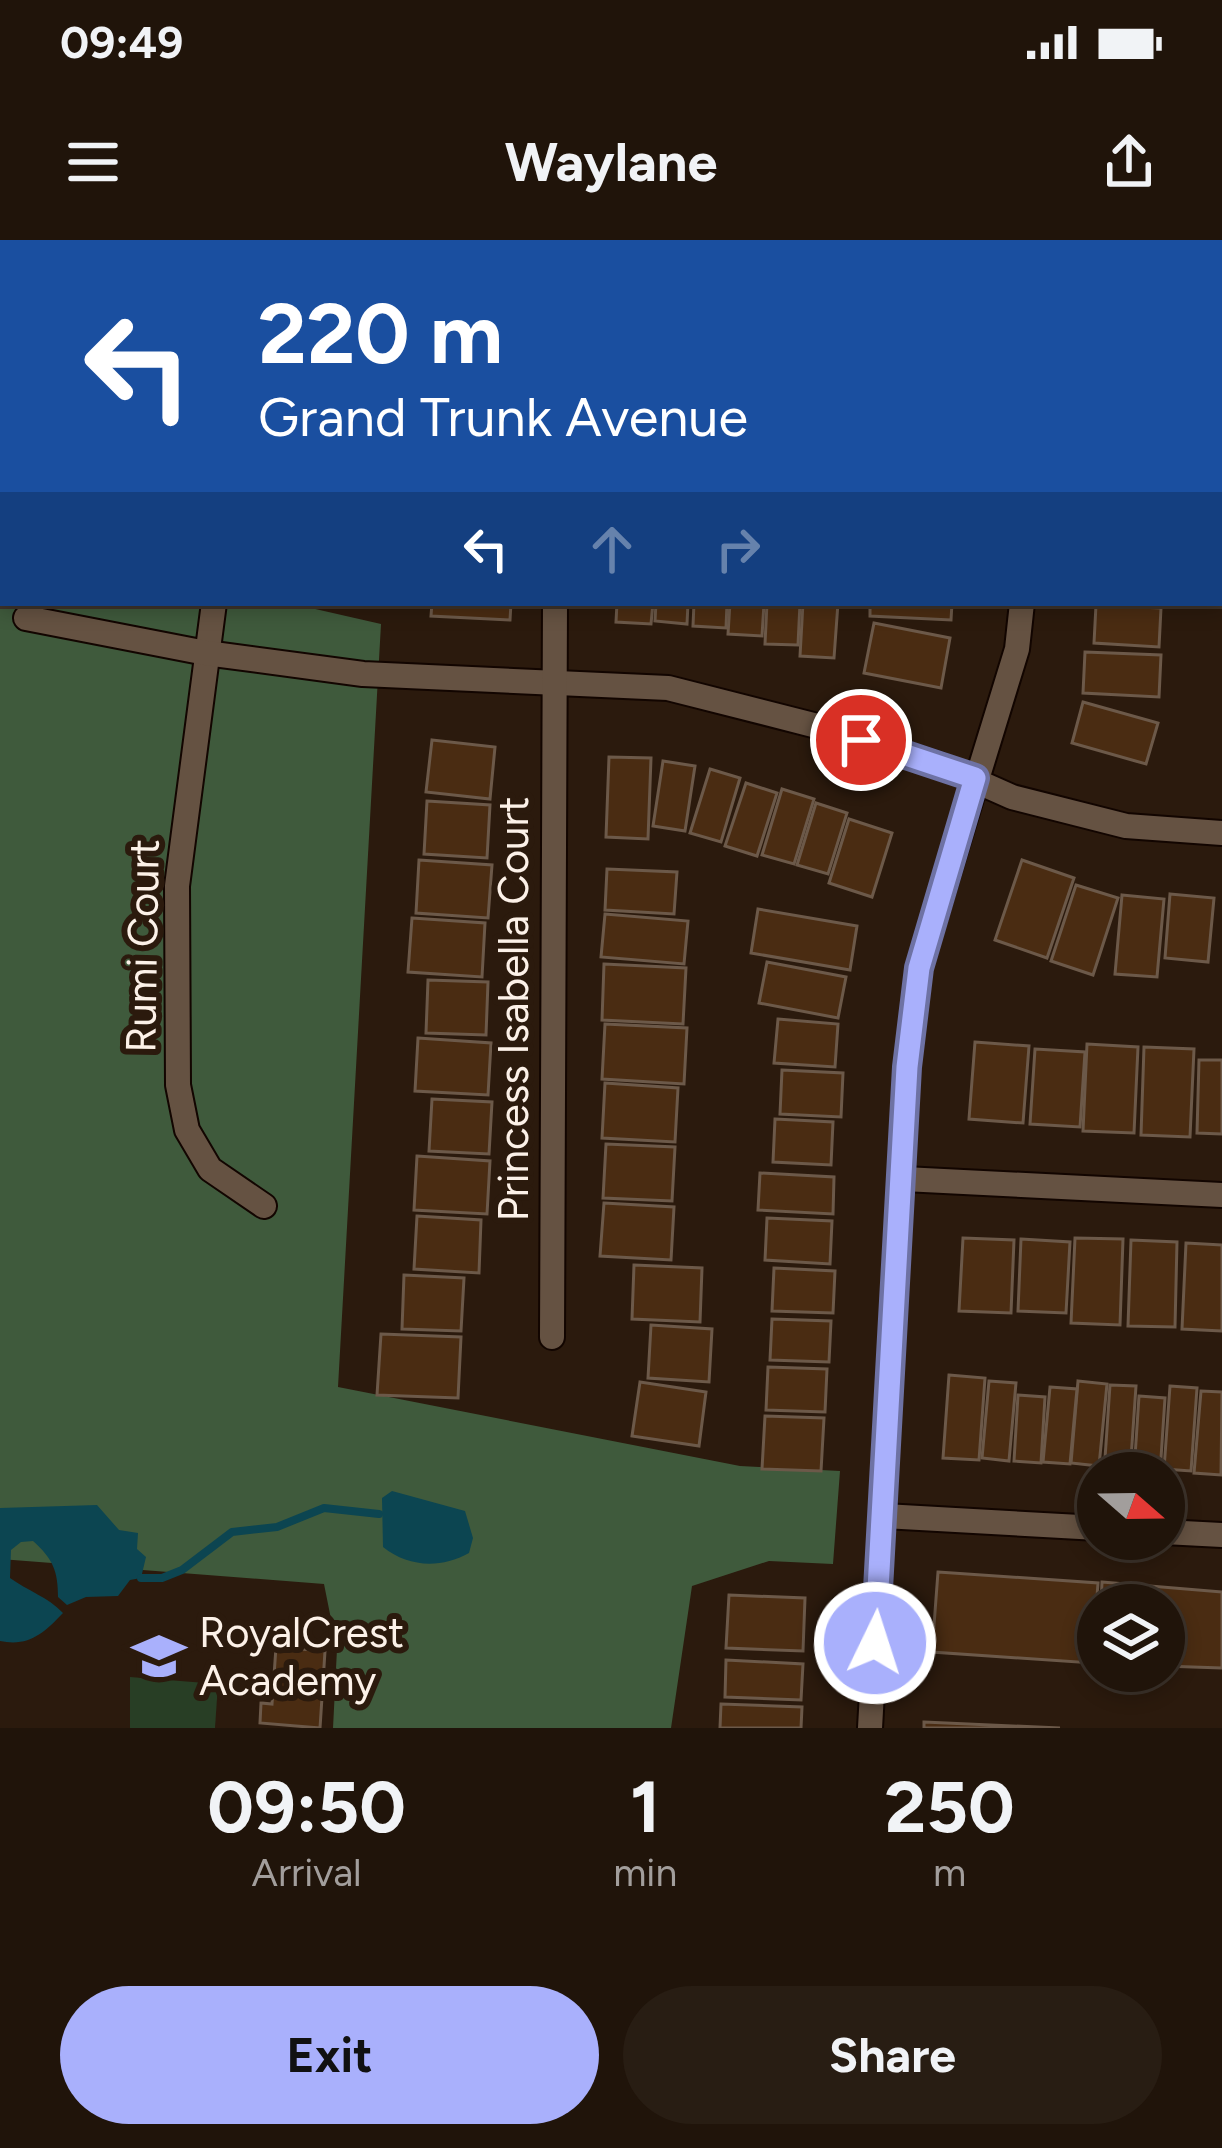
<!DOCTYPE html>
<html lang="en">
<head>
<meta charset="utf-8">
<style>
  body { margin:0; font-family:Figtree,sans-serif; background:#281d13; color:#f1f3f6; height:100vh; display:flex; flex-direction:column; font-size:45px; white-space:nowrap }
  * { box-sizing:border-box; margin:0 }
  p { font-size:39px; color:#a29e9c }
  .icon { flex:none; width:66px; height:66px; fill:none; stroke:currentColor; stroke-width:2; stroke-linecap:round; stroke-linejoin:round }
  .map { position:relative; height:1488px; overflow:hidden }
  .drawer { display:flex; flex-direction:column; background:#20140a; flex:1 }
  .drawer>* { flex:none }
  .top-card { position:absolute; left:0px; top:0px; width:1224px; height:366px; box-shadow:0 6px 18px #0003,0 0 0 3px #3d332b; background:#1a4fa0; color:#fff; overflow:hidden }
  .needle { width:78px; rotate:110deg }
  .controls { position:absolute; left:1077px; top:1212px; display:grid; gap:24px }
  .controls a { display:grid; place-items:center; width:108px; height:108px; border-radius:50%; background:#20140a; box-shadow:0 6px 18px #0003,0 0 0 3px #3d332b; font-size:60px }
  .pin { position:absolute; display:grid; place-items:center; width:102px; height:102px; color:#fff; margin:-51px; border:6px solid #fff; border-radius:50%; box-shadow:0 3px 12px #0007 }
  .me { position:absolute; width:132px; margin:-66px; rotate:4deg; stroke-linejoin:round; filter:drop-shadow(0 0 9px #0008) }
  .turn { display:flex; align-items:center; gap:42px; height:252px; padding:0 60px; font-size:54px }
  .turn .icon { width:156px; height:156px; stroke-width:2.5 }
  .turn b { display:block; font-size:84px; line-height:102px }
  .lanes { display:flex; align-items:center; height:114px; padding:0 60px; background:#0003; justify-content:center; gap:60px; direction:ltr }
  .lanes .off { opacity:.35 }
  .eta { display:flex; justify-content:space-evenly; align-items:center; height:204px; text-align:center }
  .eta b { font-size:72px; font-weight:700; line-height:84px }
  .cta { display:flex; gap:24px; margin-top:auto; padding:24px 60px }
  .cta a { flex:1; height:138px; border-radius:72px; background:#a9b0fc; color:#111; font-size:48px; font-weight:700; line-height:138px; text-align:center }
  .cta a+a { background:#281d13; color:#f1f3f6 }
  .status { display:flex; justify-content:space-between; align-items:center; height:84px; padding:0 60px; background:#20140a; direction:ltr }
  .status svg { height:33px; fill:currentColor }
  header { display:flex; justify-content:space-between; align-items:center; height:156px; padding:0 60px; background:#20140a; font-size:54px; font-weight:700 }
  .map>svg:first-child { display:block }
  .green { fill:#283e25 }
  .forest { fill:#3f5a3c }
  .water { fill:#0c4551 }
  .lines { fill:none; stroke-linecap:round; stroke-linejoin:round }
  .stream { stroke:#0c4551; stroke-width:8 }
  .building { fill:#4a2c12; stroke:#6c5949; stroke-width:3 }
  .street-casing { stroke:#120500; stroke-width:28 }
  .street { stroke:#655242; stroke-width:24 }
  .route-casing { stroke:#6e72a4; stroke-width:30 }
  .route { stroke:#a9b0fc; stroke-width:21 }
  .labels { text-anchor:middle; stroke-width:12; stroke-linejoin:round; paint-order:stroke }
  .street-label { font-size:42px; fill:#fcf1e8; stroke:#2b1a0d }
  .poi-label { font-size:42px; fill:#fcf1e8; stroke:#2b1a0d; text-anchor:start }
</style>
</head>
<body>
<div class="status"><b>09:49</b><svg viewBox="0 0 49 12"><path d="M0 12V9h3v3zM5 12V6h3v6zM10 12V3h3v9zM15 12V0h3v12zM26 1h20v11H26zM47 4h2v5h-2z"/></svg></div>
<header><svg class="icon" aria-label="menu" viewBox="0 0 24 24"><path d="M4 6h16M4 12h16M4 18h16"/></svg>Waylane<svg class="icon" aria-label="share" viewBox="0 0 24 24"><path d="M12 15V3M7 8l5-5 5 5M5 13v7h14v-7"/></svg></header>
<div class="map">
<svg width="1222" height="1488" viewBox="0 0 1222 1488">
  <rect width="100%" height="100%" fill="#2b1a0d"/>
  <path class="green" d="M130,1437L218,1444L215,1488H130Z"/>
  <path class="forest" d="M0,53L3,363H289L381,384L338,1147L740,1226L840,1231L833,1324L769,1321L692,1346L671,1488H333L337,1409L324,1344L0,1319Z"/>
  <g class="water">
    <path d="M392,1251L465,1271L473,1298L469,1313C440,1329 408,1327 383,1307L382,1258Z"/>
    <path d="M97,1265L119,1290L138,1293L137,1309L146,1317L141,1338L130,1340L118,1356L86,1357L67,1365L58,1357C58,1331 53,1319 33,1301L21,1302L11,1310L10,1338C28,1351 48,1357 63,1373C44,1393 29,1407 0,1401V1268Z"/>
  </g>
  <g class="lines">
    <path class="stream" d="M141,1338H162L182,1330L232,1292L277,1287L324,1268L379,1274"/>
  </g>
  <g class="building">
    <path d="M432,363H511L510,380L431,376Z"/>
    <path d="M617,363H653L651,384L616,382Z"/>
    <path d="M656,363H688L687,384L655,381Z"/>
    <path d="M694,363H727L726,388L693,386Z"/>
    <path d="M730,363H764L762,396L728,394Z"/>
    <path d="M767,363H800L798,405L765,404Z"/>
    <path d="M803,363H838L834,418L800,416Z"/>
    <path d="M870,363H952L951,380L870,376Z"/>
    <path d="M1096,365L1161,368L1159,407L1094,403Z"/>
    <path d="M874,383L950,398L941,448L864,433Z"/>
    <path d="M1085,412L1161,415L1159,457L1083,453Z"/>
    <path d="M1083,462L1158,483L1146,524L1072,503Z"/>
    <path d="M432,500L495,507L490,559L426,552Z"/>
    <path d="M609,517L651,518L648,599L606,597Z"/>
    <path d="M663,521L695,526L685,591L653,586Z"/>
    <path d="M710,529L740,538L721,602L690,593Z"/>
    <path d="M746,543L777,553L757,616L725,606Z"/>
    <path d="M782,549L814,559L794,624L762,615Z"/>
    <path d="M427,561L490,565L487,618L424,614Z"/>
    <path d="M816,563L847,573L828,634L797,625Z"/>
    <path d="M849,579L892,593L872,657L829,643Z"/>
    <path d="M419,620L492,625L488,678L416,673Z"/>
    <path d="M1022,620L1074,638L1047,718L995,700Z"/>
    <path d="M607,629L677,632L674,674L605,670Z"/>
    <path d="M1076,645L1118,658L1093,735L1051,721Z"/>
    <path d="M1170,654L1214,658L1208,722L1165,718Z"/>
    <path d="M1122,655L1164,659L1157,737L1115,734Z"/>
    <path d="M758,669L857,686L850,730L751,713Z"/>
    <path d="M605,674L688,681L684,724L601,717Z"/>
    <path d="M412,678L485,683L482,737L408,732Z"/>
    <path d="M767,722L846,737L838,778L759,763Z"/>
    <path d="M604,724L686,728L683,784L602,780Z"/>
    <path d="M428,740L488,742L486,795L426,793Z"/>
    <path d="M778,779L838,784L835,827L774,823Z"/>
    <path d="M605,784L687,788L684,844L602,839Z"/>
    <path d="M418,798L491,803L488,855L415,851Z"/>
    <path d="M975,802L1029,806L1023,883L969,879Z"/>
    <path d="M1087,804L1138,807L1134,893L1083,891Z"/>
    <path d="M1144,807L1194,809L1190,897L1141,895Z"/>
    <path d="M1035,809L1085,812L1080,887L1030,884Z"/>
    <path d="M1199,820H1222V894L1197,893Z"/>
    <path d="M782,830L843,833L841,877L780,874Z"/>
    <path d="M605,843L678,848L675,902L602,898Z"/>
    <path d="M432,859L492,862L489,914L429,911Z"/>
    <path d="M775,879L833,882L831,925L773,922Z"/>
    <path d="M606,904L675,907L672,961L603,958Z"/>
    <path d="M417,916L490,921L487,974L414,970Z"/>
    <path d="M760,933L834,937L833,974L758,970Z"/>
    <path d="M604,963L674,967L671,1020L600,1016Z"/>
    <path d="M417,976L481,980L479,1033L414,1029Z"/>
    <path d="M767,978L832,981L830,1024L765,1020Z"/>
    <path d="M963,998L1014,1000L1011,1073L959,1071Z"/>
    <path d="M1075,998L1123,999L1120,1085L1071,1083Z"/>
    <path d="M1021,999L1070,1002L1066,1073L1018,1071Z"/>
    <path d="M1131,1000L1177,1002L1175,1087L1128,1086Z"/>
    <path d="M1186,1003L1222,1005V1091L1182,1089Z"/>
    <path d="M634,1025L702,1028L700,1082L632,1079Z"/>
    <path d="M774,1028L835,1031L833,1073L772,1071Z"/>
    <path d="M404,1035L464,1038L461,1091L402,1089Z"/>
    <path d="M772,1079L831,1081L829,1122L770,1120Z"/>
    <path d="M651,1085L712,1089L709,1142L648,1138Z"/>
    <path d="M381,1094L461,1097L458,1158L377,1155Z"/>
    <path d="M768,1127L827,1129L825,1172L766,1170Z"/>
    <path d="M949,1135L985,1138L979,1220L943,1218Z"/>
    <path d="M989,1141L1016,1143L1009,1221L982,1218Z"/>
    <path d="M1078,1141L1107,1144L1099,1226L1071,1223Z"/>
    <path d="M640,1142L706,1152L699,1206L632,1196Z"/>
    <path d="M1110,1145L1136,1146L1130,1233H1104Z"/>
    <path d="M1170,1146L1197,1148L1191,1231L1164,1229Z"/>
    <path d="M1050,1147L1077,1149L1070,1224L1043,1222Z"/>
    <path d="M1201,1151L1222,1152L1221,1235L1194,1233Z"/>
    <path d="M1018,1155L1045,1157L1041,1223L1014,1221Z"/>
    <path d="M1139,1156L1165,1158L1160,1233L1134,1232Z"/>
    <path d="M765,1176L824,1178L821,1231L762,1229Z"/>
    <path d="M938,1332L1098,1343L1092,1423L932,1412Z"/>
    <path d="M1102,1342L1222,1352V1428L1164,1426V1365H1101Z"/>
    <path d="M729,1355L805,1358L803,1411L726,1408Z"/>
    <path d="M276,1407L325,1411L320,1488L260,1483L261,1463L272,1464Z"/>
    <path d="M726,1420L803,1424L801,1460L725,1457Z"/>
    <path d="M721,1464L802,1467L801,1488H720Z"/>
    <path d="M924,1482L1060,1488H924Z"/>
  </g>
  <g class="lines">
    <defs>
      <g id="street">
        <path d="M252,3V0"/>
        <path d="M1041,3V0"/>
        <path d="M214,363L177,646L178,845L187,890L210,929L264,966"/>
        <path d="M26,378L206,413L363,434L668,448L821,487L940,525L1012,557L1126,586L1222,593"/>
        <path d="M904,939L1222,955"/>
        <path d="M552,1097L555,363"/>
        <path d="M884,1276L1098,1288"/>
        <path d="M1164,1292L1222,1295"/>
        <path d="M870,1488L907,827L919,728L1017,409L1022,363"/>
      </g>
    </defs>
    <use href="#street" class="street-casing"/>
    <use href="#street" class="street"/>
  </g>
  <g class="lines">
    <defs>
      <path id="route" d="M861,500L975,538L919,728L907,827L875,1403"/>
    </defs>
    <use href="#route" class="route-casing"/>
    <use href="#route" class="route"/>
  </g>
  <defs>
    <symbol id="school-bare" viewBox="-9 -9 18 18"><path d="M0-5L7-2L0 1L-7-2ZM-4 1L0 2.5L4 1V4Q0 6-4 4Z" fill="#a9b0fc" stroke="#2b1a0d" stroke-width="2.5" paint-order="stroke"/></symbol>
  </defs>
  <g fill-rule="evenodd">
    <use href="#school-bare" x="121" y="1378" width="76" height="76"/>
  </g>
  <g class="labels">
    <g class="street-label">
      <text transform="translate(142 706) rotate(-89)" y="15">Rumi Court</text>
      <text transform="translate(513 769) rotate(-90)" y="15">Princess Isabella Court</text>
    </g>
    <g class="poi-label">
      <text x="199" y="1407">RoyalCrest<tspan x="199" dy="48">Academy</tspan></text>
    </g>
  </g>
</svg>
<div class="controls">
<a><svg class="needle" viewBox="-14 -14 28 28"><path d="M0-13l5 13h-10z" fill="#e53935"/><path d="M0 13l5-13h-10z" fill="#a29e9c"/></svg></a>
<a><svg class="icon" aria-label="layers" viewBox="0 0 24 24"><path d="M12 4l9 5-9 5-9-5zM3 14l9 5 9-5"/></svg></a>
</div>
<div class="pin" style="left:861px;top:500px;background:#d93025"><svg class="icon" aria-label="arrive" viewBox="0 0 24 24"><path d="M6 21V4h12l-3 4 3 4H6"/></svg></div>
<svg class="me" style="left:875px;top:1403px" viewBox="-20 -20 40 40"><circle r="17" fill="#a9b0fc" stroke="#fff" stroke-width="3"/><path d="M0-11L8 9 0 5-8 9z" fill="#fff"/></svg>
<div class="top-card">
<div class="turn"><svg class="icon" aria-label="left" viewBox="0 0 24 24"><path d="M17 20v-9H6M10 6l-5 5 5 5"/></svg><div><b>220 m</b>Grand Trunk Avenue</div></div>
<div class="lanes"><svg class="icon" aria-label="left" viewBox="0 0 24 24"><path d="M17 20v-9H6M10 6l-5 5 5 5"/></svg><svg class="icon off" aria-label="ahead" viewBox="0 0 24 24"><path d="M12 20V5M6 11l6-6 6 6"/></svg><svg class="icon off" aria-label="right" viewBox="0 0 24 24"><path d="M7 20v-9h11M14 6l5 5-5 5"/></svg></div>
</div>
</div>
<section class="drawer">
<div class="eta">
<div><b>09:50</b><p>Arrival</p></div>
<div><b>1</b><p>min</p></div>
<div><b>250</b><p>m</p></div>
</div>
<div class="cta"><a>Exit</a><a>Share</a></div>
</section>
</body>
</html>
